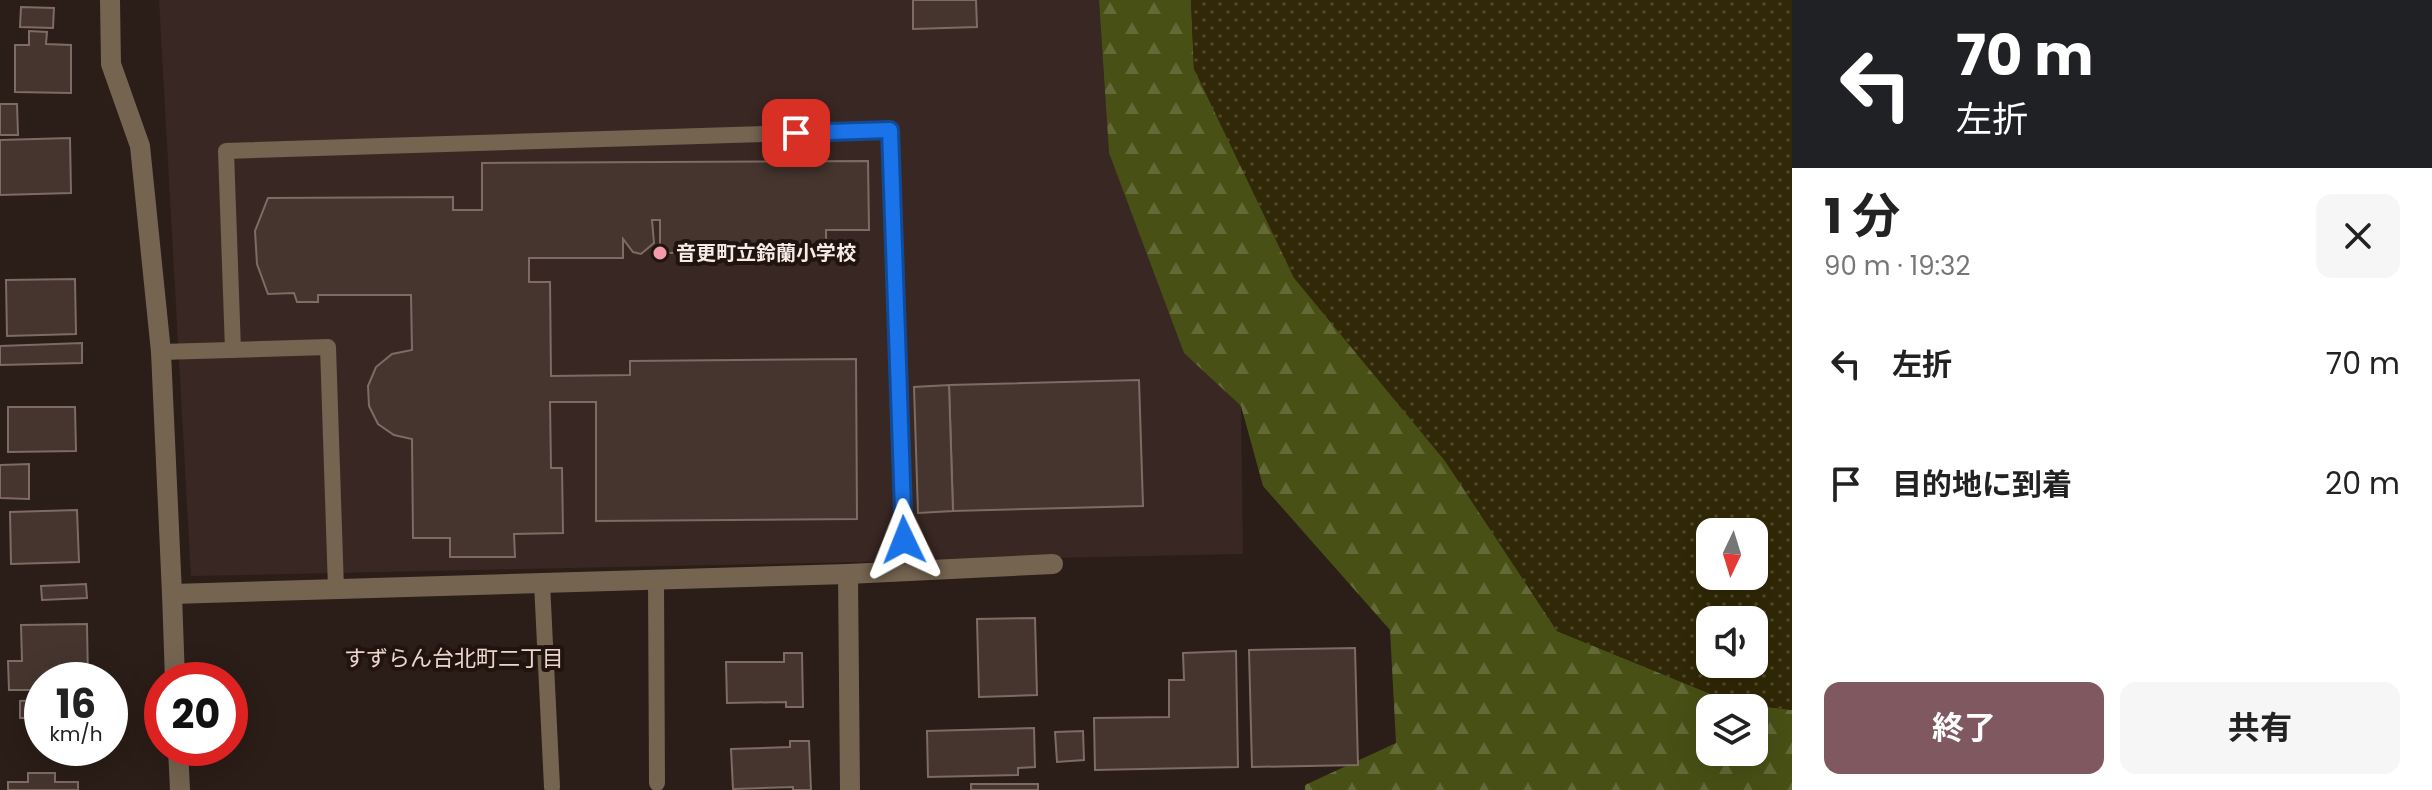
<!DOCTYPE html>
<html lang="ja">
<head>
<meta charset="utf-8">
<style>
  body { margin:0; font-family:Poppins,"Noto Sans JP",sans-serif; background:#f6f6f6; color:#222; height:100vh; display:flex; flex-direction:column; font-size:30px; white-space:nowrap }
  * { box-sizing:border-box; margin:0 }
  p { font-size:26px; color:#767676 }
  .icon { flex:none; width:44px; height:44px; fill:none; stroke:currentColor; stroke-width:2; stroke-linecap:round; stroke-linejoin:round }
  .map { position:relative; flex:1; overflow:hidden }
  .panel { display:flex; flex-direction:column; background:#fff; width:640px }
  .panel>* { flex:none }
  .hud { background:#202124; color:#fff; overflow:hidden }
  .needle { width:52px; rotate:184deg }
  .controls { position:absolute; left:1696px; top:518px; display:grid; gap:16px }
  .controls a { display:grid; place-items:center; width:72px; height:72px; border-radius:16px; background:#fff; box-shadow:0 8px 32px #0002; font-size:40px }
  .speed { position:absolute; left:24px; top:662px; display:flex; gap:16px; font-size:40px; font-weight:700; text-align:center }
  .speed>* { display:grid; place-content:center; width:104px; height:104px; border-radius:50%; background:#fff; box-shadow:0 8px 32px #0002; line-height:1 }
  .speed small { font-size:20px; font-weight:400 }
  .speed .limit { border:12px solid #d22; background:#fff; color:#111 }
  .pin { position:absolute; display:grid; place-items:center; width:68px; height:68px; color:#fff; margin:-34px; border-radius:16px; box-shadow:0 4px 12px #0006 }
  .me { position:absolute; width:88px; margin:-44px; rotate:358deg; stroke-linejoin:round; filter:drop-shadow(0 0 6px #0008) }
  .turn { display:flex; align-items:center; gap:28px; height:168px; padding:0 32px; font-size:36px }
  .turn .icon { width:104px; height:104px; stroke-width:2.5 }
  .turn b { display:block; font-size:56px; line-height:68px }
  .round { display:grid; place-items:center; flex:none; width:84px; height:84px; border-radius:16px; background:#f6f6f6 }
  .head { display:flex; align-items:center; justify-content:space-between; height:136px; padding:0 32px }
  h1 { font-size:48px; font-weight:700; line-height:60px }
  .cta { display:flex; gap:16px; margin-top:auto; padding:16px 32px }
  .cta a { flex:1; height:92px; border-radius:16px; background:#805860; color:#fff; font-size:32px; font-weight:700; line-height:92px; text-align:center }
  .cta a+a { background:#f6f6f6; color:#222 }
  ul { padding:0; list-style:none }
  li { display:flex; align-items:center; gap:24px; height:120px; padding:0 32px }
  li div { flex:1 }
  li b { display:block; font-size:30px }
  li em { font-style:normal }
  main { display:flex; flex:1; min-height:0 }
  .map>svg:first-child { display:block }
  .education { fill:#392723 }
  .forest { fill:url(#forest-firs); fill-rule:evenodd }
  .sand { fill:url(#sand-dots); fill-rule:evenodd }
  .building { fill:#45352e; stroke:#7d6b64; stroke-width:2 }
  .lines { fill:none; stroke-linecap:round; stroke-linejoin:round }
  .lane { stroke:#746450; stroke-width:16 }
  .street { stroke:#746450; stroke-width:20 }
  .route-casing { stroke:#114b97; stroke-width:20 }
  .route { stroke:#1a73e8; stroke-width:14 }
  .poi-dot { fill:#f39aac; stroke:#21140e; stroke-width:3 }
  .labels { text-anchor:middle; stroke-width:8; stroke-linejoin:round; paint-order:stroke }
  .poi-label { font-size:20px; font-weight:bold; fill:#f5ebe7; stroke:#21140e; text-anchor:start }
  .neighbourhood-label { font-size:22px; fill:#ead6cd; stroke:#21140e }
</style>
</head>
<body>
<main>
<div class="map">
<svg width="1792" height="790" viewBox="0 0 1792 790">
  <defs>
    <pattern id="forest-firs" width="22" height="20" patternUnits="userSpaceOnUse" patternTransform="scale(2)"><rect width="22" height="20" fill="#485015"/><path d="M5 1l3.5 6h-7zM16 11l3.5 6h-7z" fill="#636937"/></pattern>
    <pattern id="sand-dots" width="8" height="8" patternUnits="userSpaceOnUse" patternTransform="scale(2)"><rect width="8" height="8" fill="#302806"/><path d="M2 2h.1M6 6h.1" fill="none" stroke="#4f472a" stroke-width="1.8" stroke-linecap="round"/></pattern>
  </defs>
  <rect width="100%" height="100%" fill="#2b1d17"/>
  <path class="education" d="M159,0H1099L1109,153L1184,352L1241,406L1243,554L191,576Z"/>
  <path class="forest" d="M1099,0H1191L1194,69L1557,631L1733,703L1792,710V790H1305V785L1396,743L1390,630L1263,486L1241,406L1184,353L1109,153ZM1710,708H1754V752H1710Z"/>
  <path class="sand" d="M1191,0H1792V710L1733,703L1557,631L1445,461L1294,278L1194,69ZM1710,532H1754V576H1710ZM1710,620H1754V664H1710Z"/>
  <g class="building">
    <path d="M913,0H976L977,27L913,29Z"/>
    <path d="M21,7L54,8L53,28L20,27Z"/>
    <path d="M29,31L47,32L46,44L71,45V93L15,92V45H29Z"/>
    <path d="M0,104H17L18,135H0Z"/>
    <path d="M70,138L71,193L0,195V140Z"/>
    <path d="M868,161L869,230H826V252L660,253V220H652L654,243L641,254L633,252L623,239V258H529V282H550L551,376L630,375V361L856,359L857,519L596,521V402H550L551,468H562L563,533L514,534L515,557H450V538H413L412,439L394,435L378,424L369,406L368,386L376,367L392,354L412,350L411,295H318V302H297L294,293L268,294L257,264L255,231L268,198L453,197V210H482V163Z"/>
    <path d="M75,279L76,334L7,336L6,280Z"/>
    <path d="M82,343V363L0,365V346Z"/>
    <path d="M1139,380L1143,506L953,511L949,385Z"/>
    <path d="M949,385L953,511L918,513L914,387Z"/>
    <path d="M8,407H75L76,451L8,452Z"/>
    <path d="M29,464V499L0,498V465Z"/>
    <path d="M77,510L79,562L11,564L10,512Z"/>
    <path d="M86,584L87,598L42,600L41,586Z"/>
    <path d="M1035,618L1037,695L979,697L977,619Z"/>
    <path d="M87,624L88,680H42V690H9L8,661H22L21,625Z"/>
    <path d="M1355,648L1358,765L1252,767L1249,650Z"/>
    <path d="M1236,651L1238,767L1095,770L1094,718L1169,717V680H1184L1183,653Z"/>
    <path d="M784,653H802L803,707H786V702L727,703L726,662H784Z"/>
    <path d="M42,700V718H20V701Z"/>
    <path d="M1034,728L1035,767L1018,768V775L928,777L927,731Z"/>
    <path d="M1083,731L1084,760L1057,762L1055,732Z"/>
    <path d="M790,741H809L811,790H793V787L733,789L731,749L790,747Z"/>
    <path d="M28,773H55V782H78V790H8V782H28Z"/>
    <rect x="971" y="784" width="67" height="6"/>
  </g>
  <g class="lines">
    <g class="lane">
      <path d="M233,350L226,151L890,130L905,572"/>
      <path d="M161,352L328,347L336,589"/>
      <path d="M656,579L657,783"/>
      <path d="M542,583L552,787"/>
    </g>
    <g class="street">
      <path d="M110,0L111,64L140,146L161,352L172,594"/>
      <path d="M848,574L850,790"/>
      <path d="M175,680L172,594L848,574L1053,564"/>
      <path d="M178,748L180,790"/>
    </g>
  </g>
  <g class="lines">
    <defs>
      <path id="route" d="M796,133L890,130L904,540"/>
    </defs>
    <use href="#route" class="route-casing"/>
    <use href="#route" class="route"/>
  </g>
  <circle class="poi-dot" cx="660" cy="253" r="8"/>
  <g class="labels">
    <g class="poi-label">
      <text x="676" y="260">音更町立鈴蘭小学校</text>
    </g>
    <g class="neighbourhood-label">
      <text x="454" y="666">すずらん台北町二丁目</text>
    </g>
  </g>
</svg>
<div class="controls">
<a><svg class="needle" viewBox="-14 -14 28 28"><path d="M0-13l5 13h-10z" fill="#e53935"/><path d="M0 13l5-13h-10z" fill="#767676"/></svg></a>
<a><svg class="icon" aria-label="sound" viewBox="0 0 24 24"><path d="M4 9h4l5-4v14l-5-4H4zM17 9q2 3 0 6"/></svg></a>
<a><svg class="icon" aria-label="layers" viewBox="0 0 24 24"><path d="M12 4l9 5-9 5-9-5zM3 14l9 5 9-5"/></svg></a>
</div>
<div class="speed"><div>16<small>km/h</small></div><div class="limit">20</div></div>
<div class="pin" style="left:796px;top:133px;background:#d93025"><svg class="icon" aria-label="arrive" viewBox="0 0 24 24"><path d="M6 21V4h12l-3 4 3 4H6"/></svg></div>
<svg class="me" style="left:904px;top:540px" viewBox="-20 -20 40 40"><path d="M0-17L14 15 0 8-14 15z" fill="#1a73e8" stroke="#fff" stroke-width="4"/></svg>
</div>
<section class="panel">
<div class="hud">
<div class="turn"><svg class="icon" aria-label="left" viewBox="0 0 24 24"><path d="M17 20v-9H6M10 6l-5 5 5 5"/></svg><div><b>70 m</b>左折</div></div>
</div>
<div class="head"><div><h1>1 分</h1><p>90 m · 19:32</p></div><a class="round"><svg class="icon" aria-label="close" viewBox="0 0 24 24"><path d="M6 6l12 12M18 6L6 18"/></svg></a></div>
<ul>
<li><svg class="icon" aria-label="left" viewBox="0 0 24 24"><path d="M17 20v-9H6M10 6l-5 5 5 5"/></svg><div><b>左折</b></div><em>70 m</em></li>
<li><svg class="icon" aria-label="arrive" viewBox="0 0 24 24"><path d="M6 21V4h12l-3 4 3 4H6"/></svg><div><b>目的地に到着</b></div><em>20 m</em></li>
</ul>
<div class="cta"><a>終了</a><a>共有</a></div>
</section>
</main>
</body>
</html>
